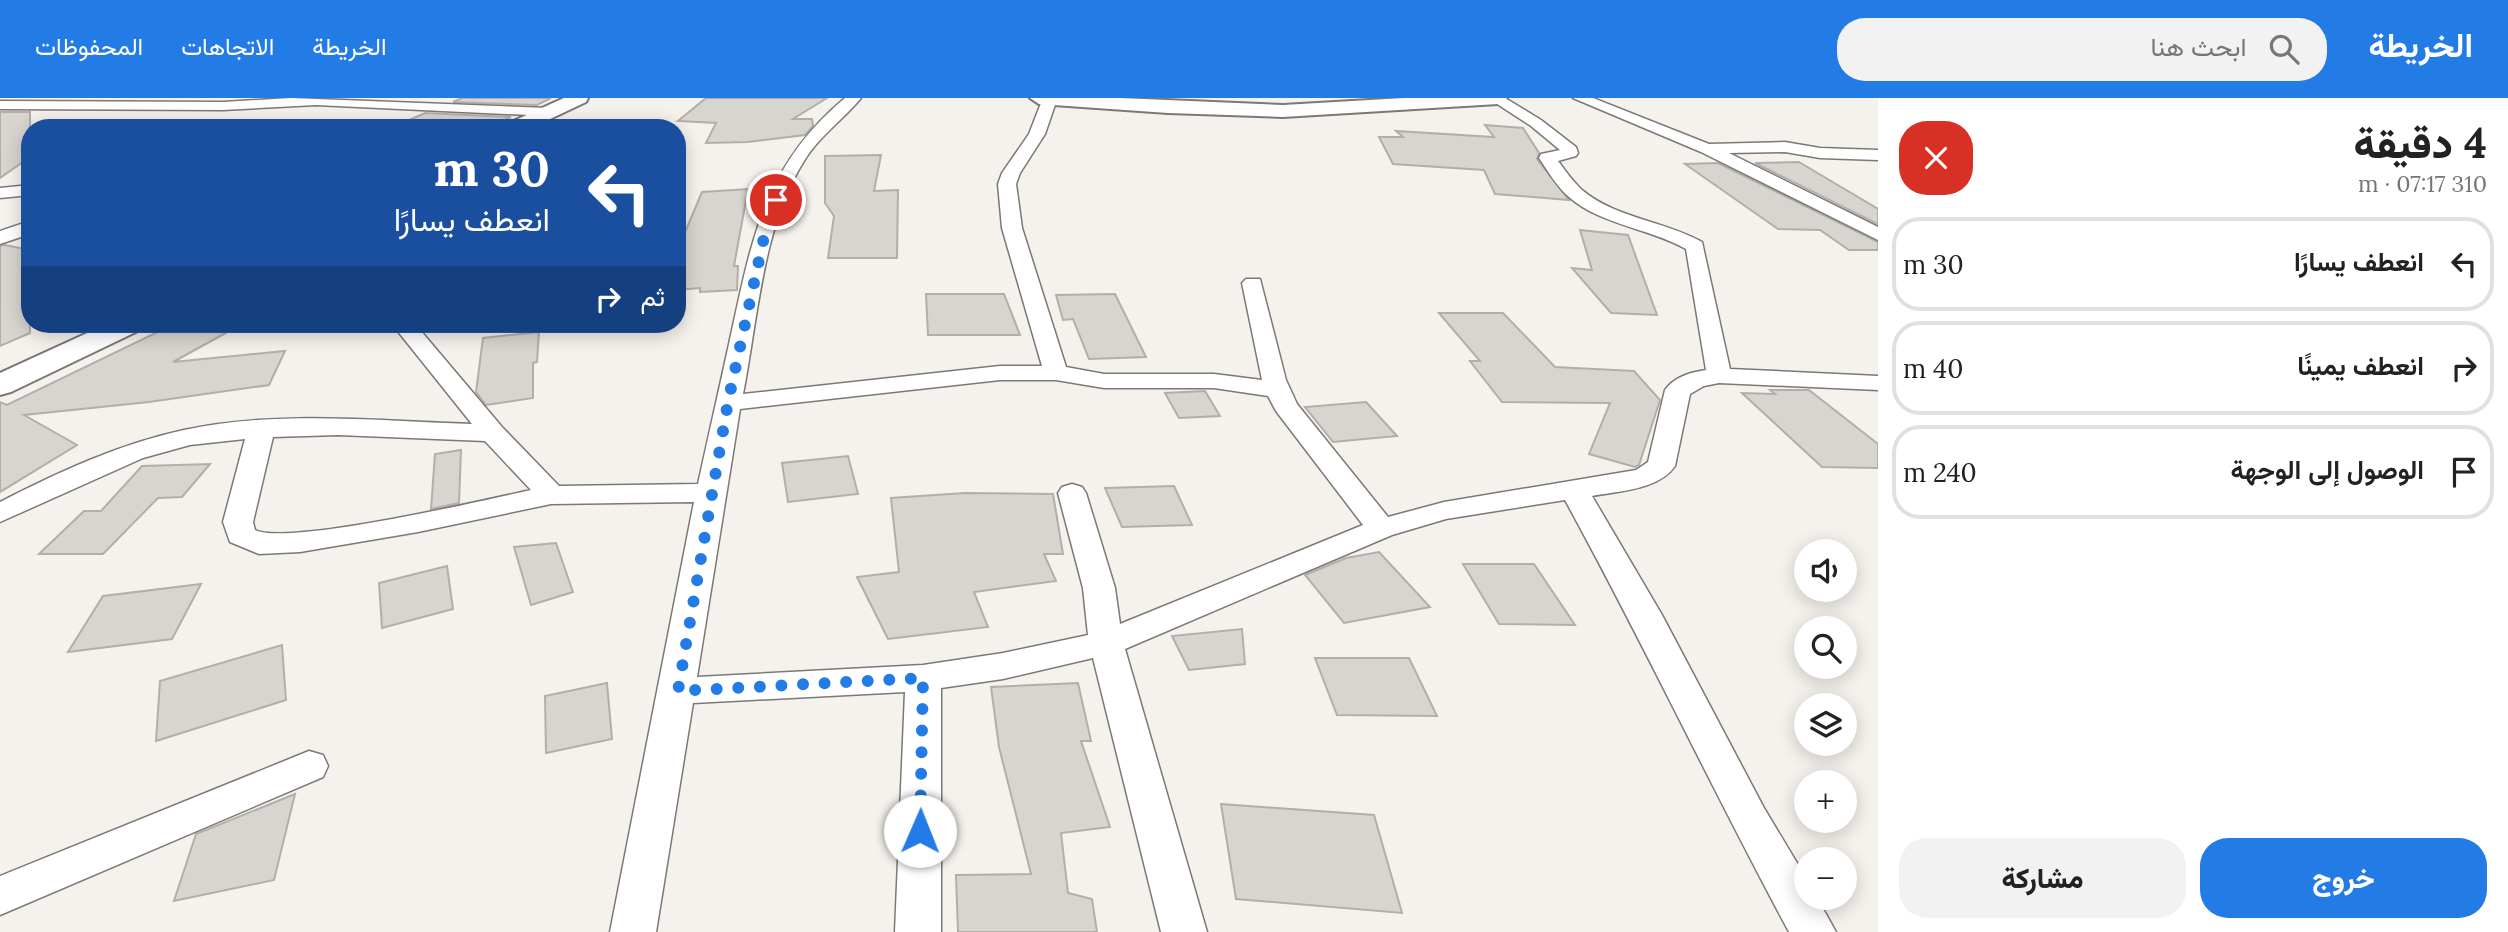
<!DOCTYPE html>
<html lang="ar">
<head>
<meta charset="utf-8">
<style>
  body { margin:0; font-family:Lora,Vazirmatn,serif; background:#f2f2f2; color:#222; direction:rtl; height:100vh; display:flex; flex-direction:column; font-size:26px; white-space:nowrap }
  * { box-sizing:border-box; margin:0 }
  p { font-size:23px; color:#767676 }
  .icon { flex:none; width:38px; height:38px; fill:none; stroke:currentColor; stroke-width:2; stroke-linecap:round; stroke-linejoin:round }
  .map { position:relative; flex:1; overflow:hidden; direction:ltr }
  .side { display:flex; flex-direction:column; background:#fff; width:630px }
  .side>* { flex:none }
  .banner { position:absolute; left:21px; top:21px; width:665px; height:214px; border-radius:28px; box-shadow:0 4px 18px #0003; direction:rtl; background:#1a4fa0; color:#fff; overflow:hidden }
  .tools { position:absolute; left:1794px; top:441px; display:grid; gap:14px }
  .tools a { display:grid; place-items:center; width:63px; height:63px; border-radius:50%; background:#fff; box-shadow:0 4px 18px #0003; font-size:35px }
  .pin { position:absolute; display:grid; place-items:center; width:60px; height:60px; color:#fff; margin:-30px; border:4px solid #fff; border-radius:50%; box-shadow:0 2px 7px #0007 }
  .me { position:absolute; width:77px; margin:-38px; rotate:1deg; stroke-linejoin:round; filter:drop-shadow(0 0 5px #0008) }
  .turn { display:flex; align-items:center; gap:24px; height:147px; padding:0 21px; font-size:32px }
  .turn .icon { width:91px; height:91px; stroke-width:2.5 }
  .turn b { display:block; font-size:49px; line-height:60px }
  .then { display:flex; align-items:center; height:66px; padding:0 21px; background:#0003; gap:14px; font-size:26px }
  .round { display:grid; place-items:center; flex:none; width:74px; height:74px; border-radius:28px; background:#f2f2f2 }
  .head { display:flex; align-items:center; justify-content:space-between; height:119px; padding:0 21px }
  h1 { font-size:42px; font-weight:800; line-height:52px }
  .action { display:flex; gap:14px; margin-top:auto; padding:14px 21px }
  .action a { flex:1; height:80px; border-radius:28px; background:#237be5; color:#fff; font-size:28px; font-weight:800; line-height:80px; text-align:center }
  .action a+a { background:#f2f2f2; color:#222 }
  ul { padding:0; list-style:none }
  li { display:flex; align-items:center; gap:21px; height:94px; margin:0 14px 10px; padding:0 7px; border:4px solid #e0e0e0; border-radius:28px }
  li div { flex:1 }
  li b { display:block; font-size:26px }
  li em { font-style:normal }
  header { display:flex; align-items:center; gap:42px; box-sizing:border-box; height:98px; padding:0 35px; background:#237be5; color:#fff }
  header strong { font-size:33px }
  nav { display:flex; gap:38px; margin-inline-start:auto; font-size:24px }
  .search { width:490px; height:63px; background:#f2f2f2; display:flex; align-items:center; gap:18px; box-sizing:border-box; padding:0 24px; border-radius:28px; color:#767676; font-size:26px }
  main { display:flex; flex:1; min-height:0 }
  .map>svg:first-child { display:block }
  .building { fill:#d8d5d0; stroke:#b2afaa; stroke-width:2 }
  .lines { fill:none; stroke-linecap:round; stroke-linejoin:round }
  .minor-casing { stroke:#7c7874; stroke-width:3 }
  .tertiary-casing { stroke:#7c7874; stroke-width:4 }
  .primary-casing { stroke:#7c7874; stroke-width:4 }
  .minor { fill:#fff; fill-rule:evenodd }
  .tertiary { fill:#fff; fill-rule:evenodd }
  .primary { fill:#fff; fill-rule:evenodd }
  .route { stroke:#237be5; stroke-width:12; stroke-dasharray:0 21.6 }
</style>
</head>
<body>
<header>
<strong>الخريطة</strong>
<div class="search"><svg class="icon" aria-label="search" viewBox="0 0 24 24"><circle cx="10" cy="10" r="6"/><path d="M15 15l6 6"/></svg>ابحث هنا</div>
<nav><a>الخريطة</a><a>الاتجاهات</a><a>المحفوظات</a></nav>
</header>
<main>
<section class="side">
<div class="head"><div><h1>4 دقيقة</h1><p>310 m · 07:17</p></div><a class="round" style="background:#d93025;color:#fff"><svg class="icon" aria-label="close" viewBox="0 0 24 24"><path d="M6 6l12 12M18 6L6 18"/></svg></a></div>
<ul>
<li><svg class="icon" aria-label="left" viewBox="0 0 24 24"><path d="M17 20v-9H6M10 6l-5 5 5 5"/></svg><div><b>انعطف يسارًا</b></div><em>30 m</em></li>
<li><svg class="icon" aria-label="right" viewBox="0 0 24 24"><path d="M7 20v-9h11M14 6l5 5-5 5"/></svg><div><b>انعطف يمينًا</b></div><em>40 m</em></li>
<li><svg class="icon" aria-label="arrive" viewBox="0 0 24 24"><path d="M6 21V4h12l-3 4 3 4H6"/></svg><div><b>الوصول إلى الوجهة</b></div><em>240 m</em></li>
</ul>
<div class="action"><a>خروج</a><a>مشاركة</a></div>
</section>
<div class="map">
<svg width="1878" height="834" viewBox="0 0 1878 834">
  <rect width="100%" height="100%" fill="#f5f1ec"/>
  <g class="building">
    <path d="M462,0H551L537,7L453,4Z"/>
    <path d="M706,0H827L793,21H812L813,28L805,37L748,44L706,45L716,25L678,23Z"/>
    <path d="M0,14H30V59L0,80Z"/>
    <path d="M425,15L511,19L488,30H391Z"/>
    <path d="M1485,27L1523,30L1539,55L1537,61L1569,102L1495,96L1484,72L1393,66L1379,39H1403L1396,33L1494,39Z"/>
    <path d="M881,57L874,93L898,92L897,160H828L834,118L825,105V58Z"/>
    <path d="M1799,64L1878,111V126L1755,65Z"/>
    <path d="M1718,65L1878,144V152H1849L1820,132L1778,131L1685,66Z"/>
    <path d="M748,91L734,168H738L737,192L700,194V190L677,192V153L702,94Z"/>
    <path d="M1580,132L1628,137L1657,217L1611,215L1572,170L1592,172Z"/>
    <path d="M5,147L30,152V235L0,248V148Z"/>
    <path d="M926,196H1004L1020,237H928Z"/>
    <path d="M1115,196L1146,259L1089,261L1073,221L1063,222L1056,197Z"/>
    <path d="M1439,215H1503L1555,269L1634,273L1660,302L1639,367L1635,369L1589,356L1610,305L1502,304L1470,263H1480Z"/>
    <path d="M174,226H242L173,264L285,253L269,287L149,304L24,317L77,347L0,394V304L7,307Z"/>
    <path d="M539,234L537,264L533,265V300L486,307L476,294L483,240Z"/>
    <path d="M1770,292H1809L1878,346V370L1822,369L1742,295L1775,296Z"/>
    <path d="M1205,293L1220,318L1179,320L1165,295Z"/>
    <path d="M1366,304L1397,338L1333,344L1305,309Z"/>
    <path d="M461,352L459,405L431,411L435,356Z"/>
    <path d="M848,358L858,396L788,404L782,365Z"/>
    <path d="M210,366L182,399L158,400L103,456H39L84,413H101L142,368Z"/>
    <path d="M1174,388L1192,427L1122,429L1105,390Z"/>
    <path d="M965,395L1053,396L1063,456H1044L1056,483L974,494L988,529L888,541L857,479L899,474L891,400Z"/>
    <path d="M556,445L573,494L531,507L514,449Z"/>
    <path d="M1379,454L1430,509L1344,525L1305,477L1346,460Z"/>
    <path d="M1463,466H1534L1575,527L1499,526Z"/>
    <path d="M447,468L453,511L382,530L379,485Z"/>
    <path d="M201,486L172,541L68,554L103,498Z"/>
    <path d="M1242,531L1245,566L1189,572L1172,538Z"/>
    <path d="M282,547L286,602L156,643L160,583Z"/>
    <path d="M1315,560H1409L1437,618L1337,617Z"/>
    <path d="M607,585L612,641L546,655L545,598Z"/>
    <path d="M1078,585L1091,643H1081L1110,729L1061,735L1068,795L1092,801L1097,834H958L956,777L1031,776L999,649L991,589Z"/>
    <path d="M295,696L274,782L174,803L196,736Z"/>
    <path d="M1221,706L1374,717L1402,815L1236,801Z"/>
  </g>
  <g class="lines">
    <defs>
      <g id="minor">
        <path d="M291,0L549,10L556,14L549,18L316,7L223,12L0,11V3L223,4Z"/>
        <path d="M845,0H861C843,22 819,38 804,63C762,130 758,220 743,296L1000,268H1042L1002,130L998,86L1002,75L1029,36L1043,0L1057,1L1045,36L1020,75L1016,86L1022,130L1066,269L1104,276H1214L1262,282L1242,185L1246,181H1260L1286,282L1297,306L1388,419L1444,404L1636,372L1648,364L1665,292C1674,279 1691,274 1706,272L1686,151C1649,130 1601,127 1569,99C1557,89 1548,73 1539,60L1541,56L1560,52L1531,28L1488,0H1505L1541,22L1576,49L1578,55L1576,58L1558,63C1565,72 1573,84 1582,92C1615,120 1665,123 1702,144L1730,271L1878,278V292L1719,285L1704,288L1690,296L1675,368C1659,392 1618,393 1592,398L1662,517L1764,710L1806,780V800H1817L1836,834H1789C1712,691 1643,544 1565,402L1446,421L1392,437L1125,551L1207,834H1161L1093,560L1003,581L941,590V834H895L905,594L693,605L656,834H610L694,404L551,406L418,434L300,454L259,456L230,444L223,424L245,341L190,347L143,360L0,424V404C59,374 119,346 184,332C277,312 377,323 472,326L392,226H415L502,329L559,388L698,386C708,339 719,293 729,246C751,146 762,69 845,0ZM1000,282H1056L1104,290H1214L1268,298L1276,313L1363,427L1120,526L1115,490L1086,395L1082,389L1072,386L1062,389L1058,395L1083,490L1088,537L1003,555L923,567L697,579L740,311ZM338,337L485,343L531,392C485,402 288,448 255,432L253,424L273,339Z"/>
        <path d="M1573,0H1593L1709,46L1785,44L1820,50L1878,52V62L1820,60L1785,54L1729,55L1878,129V142L1701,54Z"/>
        <path d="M30,87V97L0,100V90Z"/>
        <path d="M30,123V136L0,146V133Z"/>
        <path d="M309,653L323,657L328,668L323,679L0,817V778Z"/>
      </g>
      <path id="tertiary" d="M1030,0H1120L1283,7L1404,0H1507L1498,6L1283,19L1168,15L1039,6Z"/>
      <g id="primary">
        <path d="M564,0H588L586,4L531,30H504L507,26Z"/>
        <path d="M107,226H145L140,232L11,294L0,297V275Z"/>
      </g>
    </defs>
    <use href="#minor" class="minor-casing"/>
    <use href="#tertiary" class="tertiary-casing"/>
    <use href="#primary" class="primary-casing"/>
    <use href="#minor" class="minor"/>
    <use href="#tertiary" class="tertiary"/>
    <use href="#primary" class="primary"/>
  </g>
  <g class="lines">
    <path class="route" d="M776,102L768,121L728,304L678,593L923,580L920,733"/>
  </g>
</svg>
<div class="tools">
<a><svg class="icon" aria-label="sound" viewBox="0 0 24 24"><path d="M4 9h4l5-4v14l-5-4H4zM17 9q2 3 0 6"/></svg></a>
<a><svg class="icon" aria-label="search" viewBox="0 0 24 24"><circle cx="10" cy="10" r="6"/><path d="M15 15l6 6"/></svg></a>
<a><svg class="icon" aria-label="layers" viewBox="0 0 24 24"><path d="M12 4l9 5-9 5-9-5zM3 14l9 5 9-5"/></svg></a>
<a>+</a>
<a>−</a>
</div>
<div class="pin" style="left:776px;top:102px;background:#d93025"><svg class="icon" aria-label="arrive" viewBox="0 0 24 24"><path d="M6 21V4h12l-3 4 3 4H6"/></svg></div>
<svg class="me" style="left:920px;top:733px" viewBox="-20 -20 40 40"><circle r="19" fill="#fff"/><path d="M0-13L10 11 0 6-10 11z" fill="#237be5"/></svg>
<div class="banner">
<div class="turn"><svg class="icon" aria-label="left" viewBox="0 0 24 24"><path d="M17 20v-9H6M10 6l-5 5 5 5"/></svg><div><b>30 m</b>انعطف يسارًا</div></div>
<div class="then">ثم<svg class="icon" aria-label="right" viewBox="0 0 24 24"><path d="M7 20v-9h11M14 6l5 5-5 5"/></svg></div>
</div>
</div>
</main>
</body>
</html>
